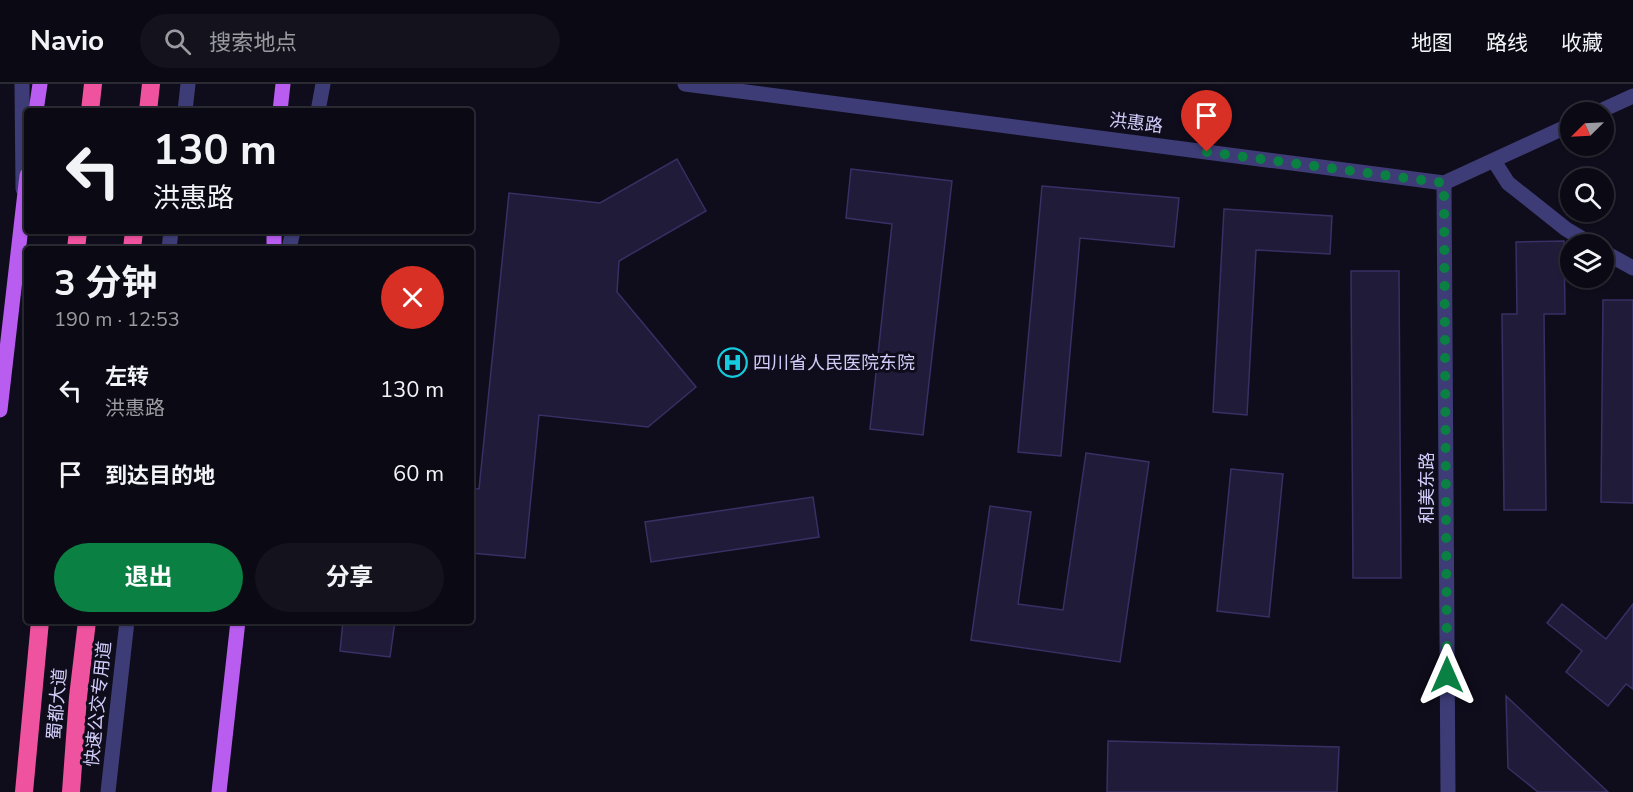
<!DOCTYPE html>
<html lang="zh">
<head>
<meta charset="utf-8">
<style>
  body { margin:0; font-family:"Nunito Sans","Noto Sans SC",sans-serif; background:#14131d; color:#f1f3f6; height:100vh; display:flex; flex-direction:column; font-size:22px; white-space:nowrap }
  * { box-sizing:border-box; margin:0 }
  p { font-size:20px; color:#9a9aa0 }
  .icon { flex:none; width:33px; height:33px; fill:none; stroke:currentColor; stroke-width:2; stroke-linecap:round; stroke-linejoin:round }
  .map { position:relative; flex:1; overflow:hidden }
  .panel { position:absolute; left:24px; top:162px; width:450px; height:378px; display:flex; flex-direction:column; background:#0b0a14; border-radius:6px; box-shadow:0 2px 4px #0004,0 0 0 2px #2b2b34 }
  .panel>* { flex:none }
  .hud { position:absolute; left:24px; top:24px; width:450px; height:126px; border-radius:6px; box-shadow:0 2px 4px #0004,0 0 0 2px #2b2b34; background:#0b0a14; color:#f1f3f6; overflow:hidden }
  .needle { width:39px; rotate:246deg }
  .buttons { position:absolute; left:1560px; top:18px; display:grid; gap:12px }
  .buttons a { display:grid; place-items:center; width:54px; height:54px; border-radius:50%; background:#0b0a14; box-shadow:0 2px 4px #0004,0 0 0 2px #2b2b34; font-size:30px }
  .pin { position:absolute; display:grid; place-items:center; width:51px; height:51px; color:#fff; margin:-62px -26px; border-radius:50% 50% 50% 0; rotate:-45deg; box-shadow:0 0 6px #0007 }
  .pin .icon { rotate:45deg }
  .me { position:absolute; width:66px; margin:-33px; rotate:0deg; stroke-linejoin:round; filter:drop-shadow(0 0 4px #0008) }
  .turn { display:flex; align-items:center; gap:21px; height:126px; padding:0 30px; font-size:27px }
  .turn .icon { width:78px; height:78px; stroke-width:2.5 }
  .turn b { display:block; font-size:42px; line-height:51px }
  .round { display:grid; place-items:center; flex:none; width:63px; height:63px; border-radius:32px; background:#14131d }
  .head { display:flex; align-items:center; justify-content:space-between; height:102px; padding:0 30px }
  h1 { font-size:36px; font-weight:700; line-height:45px }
  .action { display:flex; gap:12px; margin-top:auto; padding:12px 30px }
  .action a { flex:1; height:69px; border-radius:36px; background:#0b8043; color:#fff; font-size:24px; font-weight:700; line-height:69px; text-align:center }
  .action a+a { background:#14131d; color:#f1f3f6 }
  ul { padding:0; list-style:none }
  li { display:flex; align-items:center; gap:18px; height:84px; padding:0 30px }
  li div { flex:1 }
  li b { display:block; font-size:22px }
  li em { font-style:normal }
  header { display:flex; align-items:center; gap:36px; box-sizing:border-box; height:84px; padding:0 30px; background:#0b0a14; border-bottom:2px solid #2b2b34 }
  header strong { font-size:28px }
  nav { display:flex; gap:33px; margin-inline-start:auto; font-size:21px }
  .search { width:420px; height:54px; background:#14131d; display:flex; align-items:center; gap:15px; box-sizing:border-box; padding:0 21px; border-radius:33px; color:#9a9aa0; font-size:22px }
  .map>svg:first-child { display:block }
  .building { fill:#211b3a; stroke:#392f64; stroke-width:1.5 }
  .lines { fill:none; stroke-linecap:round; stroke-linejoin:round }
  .minor { stroke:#3e3c76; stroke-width:15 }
  .major { stroke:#b85df0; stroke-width:15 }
  .highway { stroke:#ef529f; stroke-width:18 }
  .route { stroke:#0b8043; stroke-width:10; stroke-dasharray:0 18 }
  .labels { text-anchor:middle; stroke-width:6; stroke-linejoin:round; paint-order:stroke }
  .street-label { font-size:18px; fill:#d1ccfa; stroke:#0f0d1b }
  .poi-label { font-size:18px; fill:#d1ccfa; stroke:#0f0d1b; text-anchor:start }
</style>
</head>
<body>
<header>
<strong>Navio</strong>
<div class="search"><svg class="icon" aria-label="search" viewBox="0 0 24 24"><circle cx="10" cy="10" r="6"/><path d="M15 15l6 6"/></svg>搜索地点</div>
<nav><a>地图</a><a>路线</a><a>收藏</a></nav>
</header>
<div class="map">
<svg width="1633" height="708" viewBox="0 0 1633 708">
  <rect width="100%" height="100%" fill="#0f0d1b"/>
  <g class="building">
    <path d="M677,75L706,127L619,177L617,208L696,303L648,343L539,331L525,474L471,469V404L479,405L509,109L600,119Z"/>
    <path d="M851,85L952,97L923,351L870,345L892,140L846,134Z"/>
    <path d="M1042,102L1179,114L1174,163L1080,154L1061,372L1018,368Z"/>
    <path d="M1224,125L1332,132L1330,170L1256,166L1247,331L1213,328Z"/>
    <path d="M1564,157L1565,230H1544L1546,426H1504L1502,230H1517L1516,158Z"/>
    <path d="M1351,187H1399L1401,494H1353Z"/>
    <path d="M1603,216H1633V419L1601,418Z"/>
    <path d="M1086,369L1149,378L1120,578L971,556L990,422L1031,428L1018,520L1063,526Z"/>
    <path d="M1231,385L1283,390L1269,533L1217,527Z"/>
    <path d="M813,413L819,453L651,478L645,438Z"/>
    <path d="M1562,520L1606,555L1633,520V605L1626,600L1608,622L1566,588L1582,567L1547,539Z"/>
    <path d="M343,537H395L390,573L340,567Z"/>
    <path d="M1506,612L1608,708H1538L1508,684Z"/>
    <path d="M1108,657L1339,663L1337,708H1107Z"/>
  </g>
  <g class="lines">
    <g class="minor">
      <path d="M22,0L23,105"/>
      <path d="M685,0L1444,99L1570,41"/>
      <path d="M185,27L188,0"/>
      <path d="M318,27L323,0"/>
      <path d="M1598,28L1633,12"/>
      <path d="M1494,77L1508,99L1566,145L1591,160"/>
      <path d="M1444,99L1448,708"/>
      <path d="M169,165L171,147"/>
      <path d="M289,165L293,147"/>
      <path d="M1604,168L1633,184"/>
      <path d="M108,708L127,537"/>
    </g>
    <g class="major">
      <path d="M36,27L40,0"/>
      <path d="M280,27L283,0"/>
      <path d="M274,165V147"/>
      <path d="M0,326L27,91"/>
      <path d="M219,708L238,537"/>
    </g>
    <g class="highway">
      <path d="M90,27L93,0"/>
      <path d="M148,27L151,0"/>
      <path d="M76,165L78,147"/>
      <path d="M132,165L134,147"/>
      <path d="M24,708L40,537"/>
      <path d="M71,708L78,613L87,537"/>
    </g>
  </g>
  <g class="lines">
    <path class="route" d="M1207,68L1444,99L1447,591"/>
  </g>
  <defs>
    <symbol id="hospital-ring" viewBox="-11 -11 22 22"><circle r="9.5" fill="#0f0d1b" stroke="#15cbdd" stroke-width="1.5"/><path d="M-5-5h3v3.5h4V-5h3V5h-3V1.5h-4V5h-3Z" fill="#15cbdd"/></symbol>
  </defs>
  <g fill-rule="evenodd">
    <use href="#hospital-ring" x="716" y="262" width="33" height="33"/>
  </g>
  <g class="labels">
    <g class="street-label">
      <text transform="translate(1136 39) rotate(7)" y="6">洪惠路</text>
      <text transform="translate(1427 404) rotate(-90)" y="6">和美东路</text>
      <text transform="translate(57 620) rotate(-85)" y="6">蜀都大道</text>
      <text transform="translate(98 620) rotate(-84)" y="6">快速公交专用道</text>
    </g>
    <g class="poi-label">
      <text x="753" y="285">四川省人民医院东院</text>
    </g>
  </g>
</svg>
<div class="buttons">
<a><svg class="needle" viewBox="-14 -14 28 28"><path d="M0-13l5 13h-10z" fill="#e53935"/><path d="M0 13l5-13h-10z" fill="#9a9aa0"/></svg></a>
<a><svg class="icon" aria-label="search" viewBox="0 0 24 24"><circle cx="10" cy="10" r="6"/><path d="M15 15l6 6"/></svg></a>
<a><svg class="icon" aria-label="layers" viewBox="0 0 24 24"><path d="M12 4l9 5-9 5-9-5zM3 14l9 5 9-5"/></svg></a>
</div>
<div class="pin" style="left:1207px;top:68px;background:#d93025"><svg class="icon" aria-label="arrive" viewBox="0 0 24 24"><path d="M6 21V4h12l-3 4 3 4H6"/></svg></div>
<svg class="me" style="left:1447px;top:591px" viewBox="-20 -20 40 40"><path d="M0-17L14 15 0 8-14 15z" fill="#0b8043" stroke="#fff" stroke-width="4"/></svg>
<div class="hud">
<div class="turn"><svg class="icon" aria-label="left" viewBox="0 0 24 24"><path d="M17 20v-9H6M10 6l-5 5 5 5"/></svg><div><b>130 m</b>洪惠路</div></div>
</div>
<section class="panel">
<div class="head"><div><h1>3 分钟</h1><p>190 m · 12:53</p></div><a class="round" style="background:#d93025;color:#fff"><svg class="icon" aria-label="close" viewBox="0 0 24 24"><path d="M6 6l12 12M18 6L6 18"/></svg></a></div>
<ul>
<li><svg class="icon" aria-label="left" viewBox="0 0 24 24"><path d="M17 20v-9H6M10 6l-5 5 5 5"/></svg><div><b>左转</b><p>洪惠路</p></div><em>130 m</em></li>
<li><svg class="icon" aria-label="arrive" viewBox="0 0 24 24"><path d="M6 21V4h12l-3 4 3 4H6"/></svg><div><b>到达目的地</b></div><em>60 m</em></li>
</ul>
<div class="action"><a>退出</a><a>分享</a></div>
</section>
</div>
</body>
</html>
